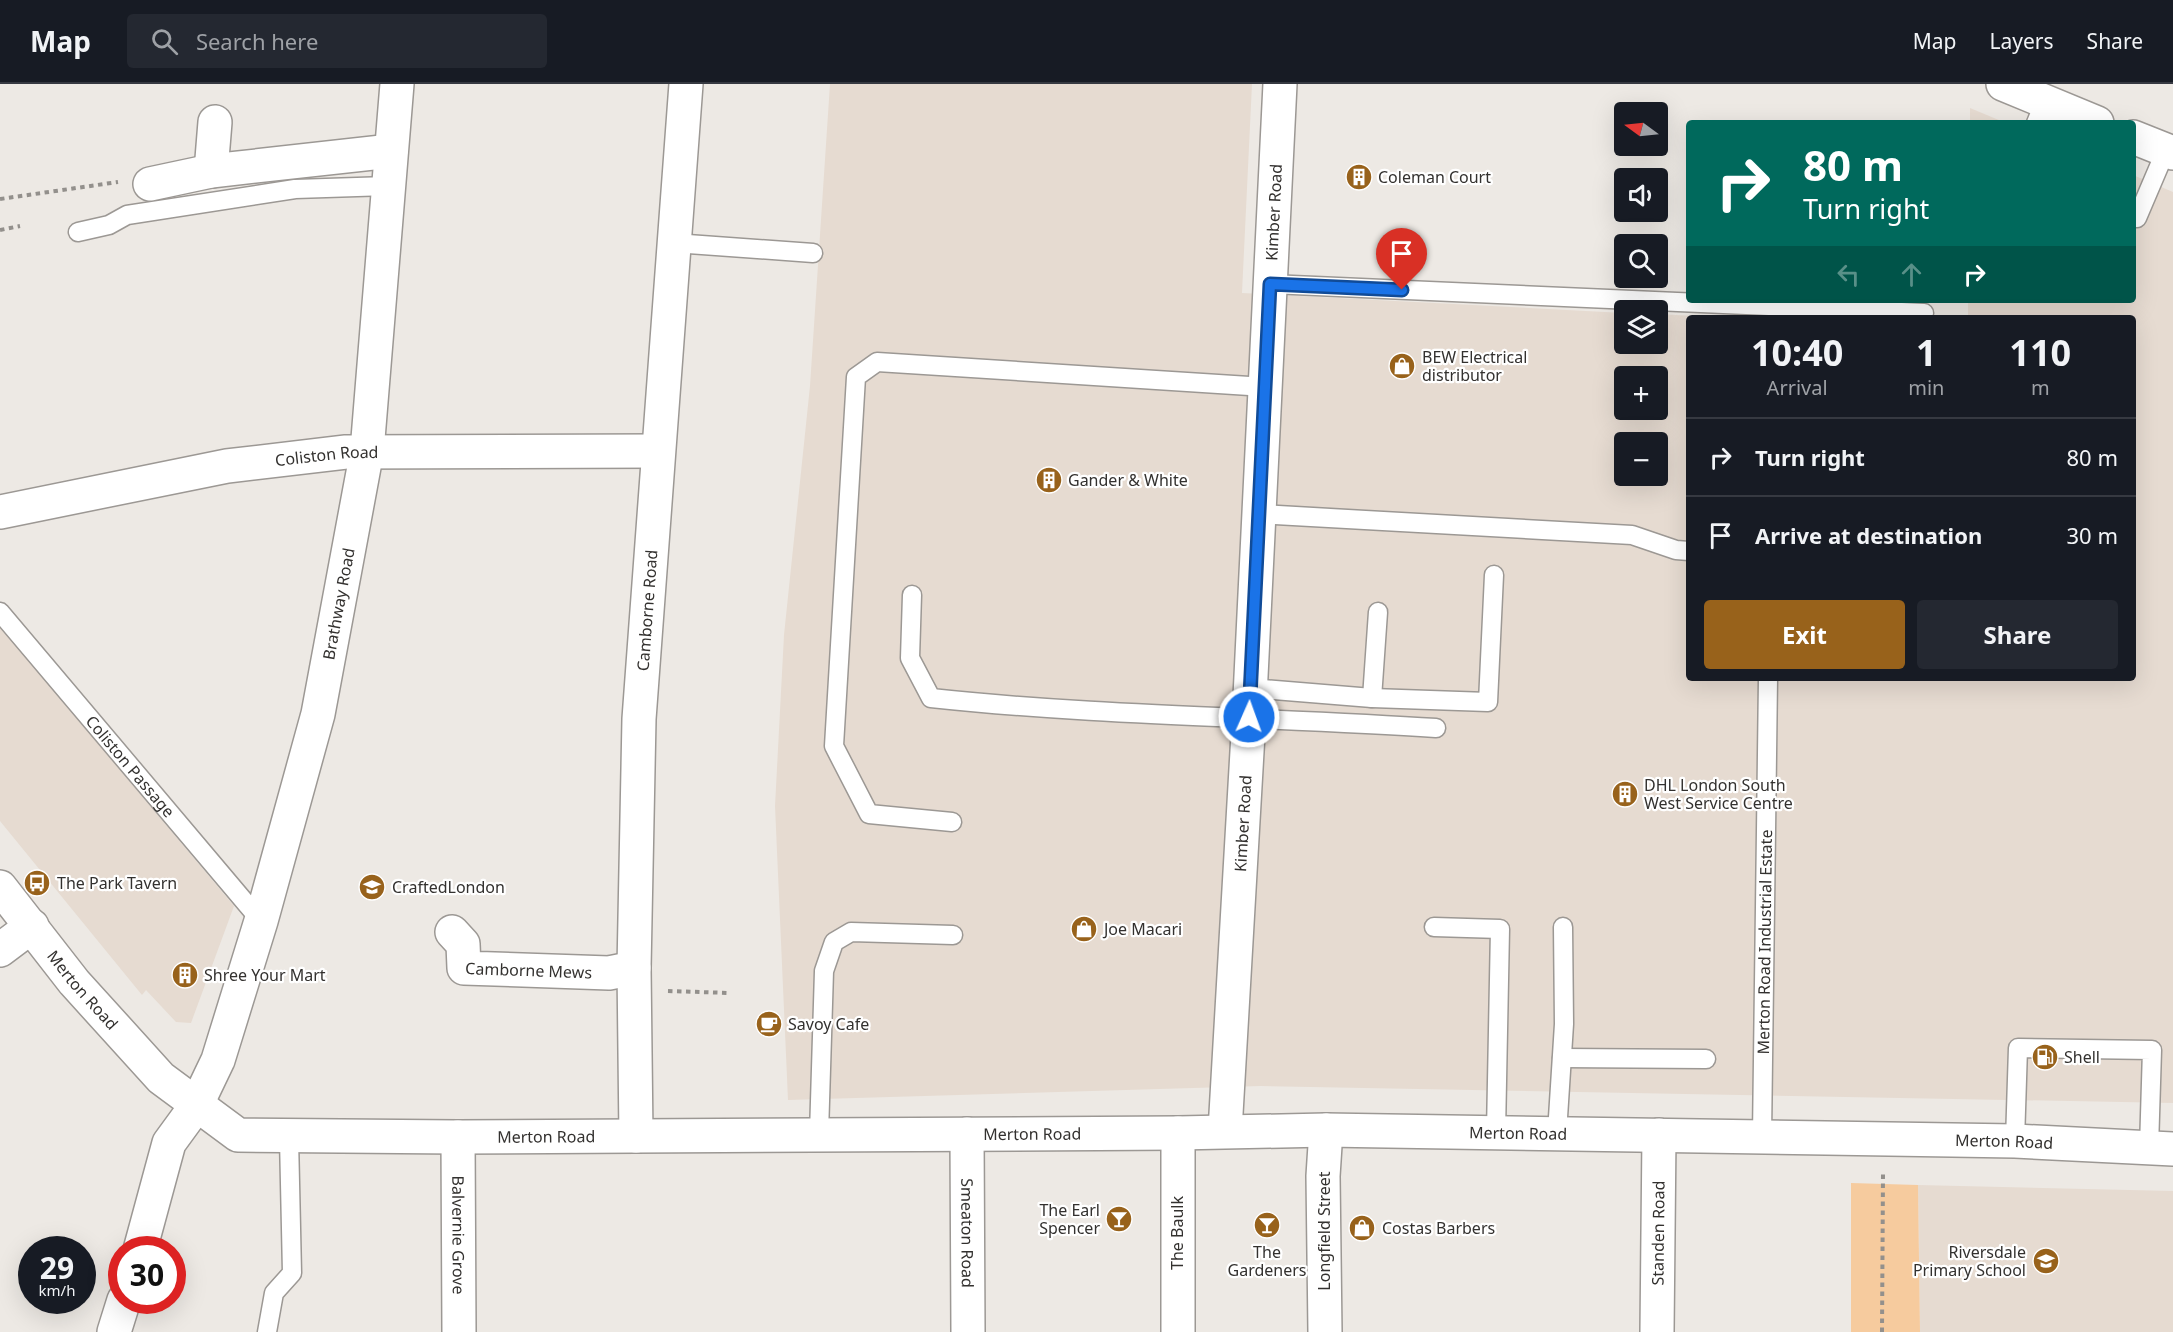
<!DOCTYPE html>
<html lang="en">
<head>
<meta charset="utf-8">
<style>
  body { margin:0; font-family:"Noto Sans",sans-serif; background:#242831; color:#f1f3f6; height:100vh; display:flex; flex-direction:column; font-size:22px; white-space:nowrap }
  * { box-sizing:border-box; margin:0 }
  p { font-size:20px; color:#9ea1a6 }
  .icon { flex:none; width:33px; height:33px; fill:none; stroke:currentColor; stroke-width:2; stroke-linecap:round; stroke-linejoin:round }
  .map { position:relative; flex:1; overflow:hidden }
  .side { position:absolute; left:1686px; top:231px; width:450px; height:366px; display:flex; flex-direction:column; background:#171b24; border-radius:6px; box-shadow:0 6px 24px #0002 }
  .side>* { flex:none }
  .top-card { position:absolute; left:1686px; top:36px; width:450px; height:183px; border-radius:6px; box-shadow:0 6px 24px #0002; background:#00695c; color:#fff; overflow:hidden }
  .needle { width:39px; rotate:285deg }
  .buttons { position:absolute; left:1614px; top:18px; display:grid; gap:12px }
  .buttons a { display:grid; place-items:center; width:54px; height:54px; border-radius:6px; background:#171b24; box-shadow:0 6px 24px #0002; font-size:30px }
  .speed { position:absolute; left:18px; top:1152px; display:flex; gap:12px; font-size:30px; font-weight:700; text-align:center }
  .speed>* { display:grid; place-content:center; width:78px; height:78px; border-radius:50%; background:#171b24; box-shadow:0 6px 24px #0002; line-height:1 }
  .speed small { font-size:15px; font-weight:400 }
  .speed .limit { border:9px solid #d22; background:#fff; color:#111 }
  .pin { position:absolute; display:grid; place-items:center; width:51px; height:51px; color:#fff; margin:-62px -26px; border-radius:50% 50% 50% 0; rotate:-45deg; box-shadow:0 0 6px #0007 }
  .pin .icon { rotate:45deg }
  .me { position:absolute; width:66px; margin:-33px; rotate:2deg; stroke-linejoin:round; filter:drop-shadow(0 0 4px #0008) }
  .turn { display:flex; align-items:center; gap:21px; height:126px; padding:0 18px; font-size:27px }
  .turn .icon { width:78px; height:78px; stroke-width:2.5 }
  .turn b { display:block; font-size:42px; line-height:51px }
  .lanes { display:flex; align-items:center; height:57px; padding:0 18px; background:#0003; justify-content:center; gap:30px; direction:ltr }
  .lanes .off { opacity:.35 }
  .eta { display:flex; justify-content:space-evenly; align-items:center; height:102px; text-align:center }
  .eta b { font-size:36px; font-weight:700; line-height:42px }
  .action { display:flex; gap:12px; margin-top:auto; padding:12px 18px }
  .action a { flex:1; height:69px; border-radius:6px; background:#98621b; color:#fff; font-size:24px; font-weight:700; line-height:69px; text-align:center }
  .action a+a { background:#242831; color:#f1f3f6 }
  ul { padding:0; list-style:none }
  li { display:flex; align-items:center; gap:18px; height:78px; padding:0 18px; border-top:2px solid #363941 }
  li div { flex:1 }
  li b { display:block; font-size:22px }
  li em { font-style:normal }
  header { display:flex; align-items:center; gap:36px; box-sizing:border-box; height:84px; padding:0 30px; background:#171b24; border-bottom:2px solid #363941 }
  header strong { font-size:28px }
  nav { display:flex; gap:33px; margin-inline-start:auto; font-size:21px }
  .search { width:420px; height:54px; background:#242831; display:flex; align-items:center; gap:15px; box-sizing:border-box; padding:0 21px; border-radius:6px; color:#9ea1a6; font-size:22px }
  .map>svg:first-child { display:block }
  .built { fill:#e6dbd1; fill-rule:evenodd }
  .green { fill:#f6cb9e }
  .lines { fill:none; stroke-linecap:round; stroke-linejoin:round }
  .service-casing { stroke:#9c9894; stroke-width:21 }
  .minor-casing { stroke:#9c9894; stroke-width:36 }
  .primary-casing { stroke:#9c9894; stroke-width:36 }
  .path { stroke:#93908c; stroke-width:4; stroke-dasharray:4.5 4.5; stroke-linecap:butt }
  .service { stroke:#fff; stroke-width:18 }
  .minor { stroke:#fff; stroke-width:33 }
  .primary { stroke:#fff; stroke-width:33 }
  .route-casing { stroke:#114b97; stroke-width:15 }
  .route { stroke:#1a73e8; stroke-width:10 }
  .labels { text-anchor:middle; stroke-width:4.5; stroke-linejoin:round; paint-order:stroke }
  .poi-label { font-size:16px; fill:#33312f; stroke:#fff; text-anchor:start }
  .street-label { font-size:16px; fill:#33312f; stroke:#fff }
</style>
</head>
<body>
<header>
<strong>Map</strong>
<div class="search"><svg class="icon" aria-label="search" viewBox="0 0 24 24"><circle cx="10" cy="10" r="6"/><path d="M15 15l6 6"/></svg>Search here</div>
<nav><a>Map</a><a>Layers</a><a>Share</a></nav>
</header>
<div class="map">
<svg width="2173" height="1248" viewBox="0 0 2173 1248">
  <rect width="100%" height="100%" fill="#ede9e4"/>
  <g class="built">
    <path d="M830,0H1252L1242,209L1624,229V260H1658V230L1730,234H1689V594H2133V234H1968V216H2133V91L2173,108V1019L1261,1002L788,1016L775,722L784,551L810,302ZM1624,292H1658V326H1624ZM1624,358H1658V392H1624Z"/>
    <path d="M1970,24L2006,39H1970Z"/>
    <path d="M0,543L234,822L191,939L176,938L146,906L142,911L0,737Z"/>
    <path d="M1918,1101L2173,1107V1248H1920Z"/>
  </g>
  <path class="green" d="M1851,1099L1918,1101L1920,1248H1851Z"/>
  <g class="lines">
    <defs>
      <g id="service">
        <path d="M2036,39L2045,17"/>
        <path d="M2133,133L2137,134L2166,66"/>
        <path d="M78,148L109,141L127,131L295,105L388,102"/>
        <path d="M674,159L813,169"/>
        <path d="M1270,200L1924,229"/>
        <path d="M1259,430L1632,451L1676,466L1689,467"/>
        <path d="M912,511L910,574L931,614C1099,632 1268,633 1436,644"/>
        <path id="s1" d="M0,528L261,837"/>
        <path d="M1250,604L1372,614L1488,618L1494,491"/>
        <path d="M1372,614L1378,528"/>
        <path d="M952,738L869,730L834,662L856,293L877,278L1265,303"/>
        <path d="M1434,843L1500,845L1496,1048"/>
        <path d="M1562,974L1706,975"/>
        <path d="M1557,1049L1564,940L1563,843"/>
        <path d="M819,1050L824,887L834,858L851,848L953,851"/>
        <path id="s2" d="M1762,1052L1768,594"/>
        <path d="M2015,1057L2018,964L2152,966L2149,1064"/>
        <path d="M267,1248L274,1209L292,1189L289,1054"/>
      </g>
      <g id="minor">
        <path d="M2003,0L2097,39"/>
        <path d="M2133,53L2173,69"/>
        <path d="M211,87L215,38"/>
        <path d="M150,100L211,87L391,67"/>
        <path id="s3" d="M0,428L227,382L346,368L658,367"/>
        <path id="s4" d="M452,848L463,860L464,884L609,889L634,884"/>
        <path d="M0,866L32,842"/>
        <path id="s5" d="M1225,1047L1249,633L1280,0"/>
        <path id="s6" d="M967,1050L968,1248"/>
        <path id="s7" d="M636,1052L634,884L639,635L686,0"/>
        <path id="s8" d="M458,1053L459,1248"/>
        <path id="s9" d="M140,1166L169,1059L196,1022L218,976L261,837L318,630L367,367L397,0"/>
        <path d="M114,1248L124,1216"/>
        <path d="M1178,1248V1049"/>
        <path d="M1325,1248L1323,1092L1326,1046"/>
        <path id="s10" d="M1657,1248L1659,1051"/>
      </g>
      <g id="primary">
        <path id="s11" d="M0,803L74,898L161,994L238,1051L458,1053L1178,1049L1326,1046L2015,1057L2173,1065"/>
      </g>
    </defs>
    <use href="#service" class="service-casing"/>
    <use href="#minor" class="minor-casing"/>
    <use href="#primary" class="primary-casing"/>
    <g class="path">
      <path d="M0,115L118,98"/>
      <path d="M0,146L20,142"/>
      <path d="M668,907L730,909"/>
      <path d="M1882,1248L1883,1090"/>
    </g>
    <use href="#service" class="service"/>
    <use href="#minor" class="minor"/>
    <use href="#primary" class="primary"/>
  </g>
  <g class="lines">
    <defs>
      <path id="route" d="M1249,633L1270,200L1402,206"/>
    </defs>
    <use href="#route" class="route-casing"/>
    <use href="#route" class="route"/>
  </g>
  <defs>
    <symbol id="building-disc" viewBox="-11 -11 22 22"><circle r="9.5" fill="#98621b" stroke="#fff"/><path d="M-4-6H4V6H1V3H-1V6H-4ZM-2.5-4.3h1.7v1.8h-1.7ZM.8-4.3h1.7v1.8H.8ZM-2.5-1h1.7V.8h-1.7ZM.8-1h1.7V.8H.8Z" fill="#fff"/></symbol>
    <symbol id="shop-disc" viewBox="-11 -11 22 22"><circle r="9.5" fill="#98621b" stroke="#fff"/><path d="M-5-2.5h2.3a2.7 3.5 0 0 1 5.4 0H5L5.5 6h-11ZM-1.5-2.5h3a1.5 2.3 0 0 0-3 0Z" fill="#fff"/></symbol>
    <symbol id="bus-disc" viewBox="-11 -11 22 22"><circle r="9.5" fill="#98621b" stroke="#fff"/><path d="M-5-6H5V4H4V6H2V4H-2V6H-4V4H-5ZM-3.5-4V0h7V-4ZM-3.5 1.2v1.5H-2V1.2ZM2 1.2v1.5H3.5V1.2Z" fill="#fff"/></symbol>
    <symbol id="school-disc" viewBox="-11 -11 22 22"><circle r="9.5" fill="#98621b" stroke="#fff"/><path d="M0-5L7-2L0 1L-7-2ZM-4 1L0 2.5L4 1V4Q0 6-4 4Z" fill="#fff"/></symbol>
    <symbol id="cafe-disc" viewBox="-11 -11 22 22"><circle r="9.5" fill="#98621b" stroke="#fff"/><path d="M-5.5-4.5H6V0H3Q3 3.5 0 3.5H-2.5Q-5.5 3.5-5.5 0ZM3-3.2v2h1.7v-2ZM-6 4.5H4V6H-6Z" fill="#fff"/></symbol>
    <symbol id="fuel-disc" viewBox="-11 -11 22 22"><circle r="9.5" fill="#98621b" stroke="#fff"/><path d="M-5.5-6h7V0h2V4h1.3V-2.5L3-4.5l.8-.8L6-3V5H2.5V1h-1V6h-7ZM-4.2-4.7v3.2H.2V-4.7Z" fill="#fff"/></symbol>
    <symbol id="bar-disc" viewBox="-11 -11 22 22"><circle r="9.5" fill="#98621b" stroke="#fff"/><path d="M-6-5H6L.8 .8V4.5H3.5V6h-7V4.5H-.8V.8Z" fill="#fff"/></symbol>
  </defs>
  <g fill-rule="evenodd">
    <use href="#building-disc" x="1344" y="78" width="30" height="30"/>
    <use href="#shop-disc" x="1387" y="267" width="30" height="30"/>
    <use href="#building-disc" x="1034" y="381" width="30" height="30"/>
    <use href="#building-disc" x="1610" y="695" width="30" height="30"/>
    <use href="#bus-disc" x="22" y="784" width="30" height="30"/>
    <use href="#school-disc" x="357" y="788" width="30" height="30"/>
    <use href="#shop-disc" x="1069" y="830" width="30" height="30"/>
    <use href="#building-disc" x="170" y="876" width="30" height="30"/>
    <use href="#cafe-disc" x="754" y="925" width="30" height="30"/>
    <use href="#fuel-disc" x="2030" y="958" width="30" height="30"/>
    <use href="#bar-disc" x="1104" y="1120" width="30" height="30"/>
    <use href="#bar-disc" x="1252" y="1126" width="30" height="30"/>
    <use href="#shop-disc" x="1347" y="1129" width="30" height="30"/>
    <use href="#school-disc" x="2031" y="1162" width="30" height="30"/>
  </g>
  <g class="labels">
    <g class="poi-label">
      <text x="1378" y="99">Coleman Court</text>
      <text x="1422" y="279">BEW Electrical<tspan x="1422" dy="18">distributor</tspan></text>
      <text x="1068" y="402">Gander &amp; White</text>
      <text x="1644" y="707">DHL London South<tspan x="1644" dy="18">West Service Centre</tspan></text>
      <text x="57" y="805">The Park Tavern</text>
      <text x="392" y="809">CraftedLondon</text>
      <text x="1104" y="851">Joe Macari</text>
      <text x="204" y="897">Shree Your Mart</text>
      <text x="788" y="946">Savoy Cafe</text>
      <text x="2064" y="979">Shell</text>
      <text x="1100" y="1132" text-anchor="end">The Earl<tspan x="1100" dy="18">Spencer</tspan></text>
      <text x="1382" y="1150">Costas Barbers</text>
      <text x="1267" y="1174" text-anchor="middle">The<tspan x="1267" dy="18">Gardeners</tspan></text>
      <text x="2026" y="1174" text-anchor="end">Riversdale<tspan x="2026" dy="18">Primary School</tspan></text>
    </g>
    <g class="street-label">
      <text dy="6" stroke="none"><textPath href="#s5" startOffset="920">Kimber Road</textPath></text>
      <text dy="6" stroke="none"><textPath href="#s3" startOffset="332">Coliston Road</textPath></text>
      <text dy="6" stroke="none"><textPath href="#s9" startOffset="680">Brathway Road</textPath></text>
      <text dy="6" stroke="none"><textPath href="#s7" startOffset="526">Camborne Road</textPath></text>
      <text dy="6" stroke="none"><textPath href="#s1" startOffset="202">Coliston Passage</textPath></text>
      <text dy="6" stroke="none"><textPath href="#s5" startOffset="308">Kimber Road</textPath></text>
      <text dy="6" stroke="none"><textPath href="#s2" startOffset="194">Merton Road Industrial Estate</textPath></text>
      <text dy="6" stroke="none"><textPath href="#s4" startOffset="105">Camborne Mews</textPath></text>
      <text dy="6" stroke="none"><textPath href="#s11" startOffset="132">Merton Road</textPath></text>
      <text dy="6" stroke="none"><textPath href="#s11" startOffset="1626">Merton Road</textPath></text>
      <text dy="6" stroke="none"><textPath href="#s11" startOffset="1140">Merton Road</textPath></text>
      <text dy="6" stroke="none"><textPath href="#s11" startOffset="654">Merton Road</textPath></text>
      <text dy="6" stroke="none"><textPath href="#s11" startOffset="2112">Merton Road</textPath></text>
      <text transform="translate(1324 1147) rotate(-90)" y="6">Longfield Street</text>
      <text dy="6" stroke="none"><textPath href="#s6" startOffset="99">Smeaton Road</textPath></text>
      <text transform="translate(1177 1149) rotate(-90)" y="6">The Baulk</text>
      <text dy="6" stroke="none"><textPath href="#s10" startOffset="99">Standen Road</textPath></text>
      <text dy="6" stroke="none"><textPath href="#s8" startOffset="98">Balvernie Grove</textPath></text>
    </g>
  </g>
</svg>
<div class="buttons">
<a><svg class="needle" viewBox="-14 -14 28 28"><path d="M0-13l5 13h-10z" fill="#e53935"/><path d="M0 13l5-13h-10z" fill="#9ea1a6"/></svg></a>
<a><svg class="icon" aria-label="sound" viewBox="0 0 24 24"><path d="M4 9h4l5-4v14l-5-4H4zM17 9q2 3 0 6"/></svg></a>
<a><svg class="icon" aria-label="search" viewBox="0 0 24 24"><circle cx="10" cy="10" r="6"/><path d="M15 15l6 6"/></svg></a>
<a><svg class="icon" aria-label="layers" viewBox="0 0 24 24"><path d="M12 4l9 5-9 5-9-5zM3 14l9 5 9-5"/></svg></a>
<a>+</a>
<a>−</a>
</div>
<div class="speed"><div>29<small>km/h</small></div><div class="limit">30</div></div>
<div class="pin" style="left:1402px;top:206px;background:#d93025"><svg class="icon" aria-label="arrive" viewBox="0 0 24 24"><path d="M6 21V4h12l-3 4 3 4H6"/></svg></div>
<svg class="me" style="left:1249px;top:633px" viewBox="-20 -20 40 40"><circle r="17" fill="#1a73e8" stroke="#fff" stroke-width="3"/><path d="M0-11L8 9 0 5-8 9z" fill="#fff"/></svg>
<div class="top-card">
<div class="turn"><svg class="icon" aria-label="right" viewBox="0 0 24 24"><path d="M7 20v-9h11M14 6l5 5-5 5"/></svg><div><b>80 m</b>Turn right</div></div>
<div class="lanes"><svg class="icon off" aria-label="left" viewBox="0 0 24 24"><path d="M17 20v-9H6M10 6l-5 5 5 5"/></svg><svg class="icon off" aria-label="ahead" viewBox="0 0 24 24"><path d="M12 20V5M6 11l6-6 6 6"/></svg><svg class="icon" aria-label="right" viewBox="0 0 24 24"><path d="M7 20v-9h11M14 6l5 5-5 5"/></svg></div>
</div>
<section class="side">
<div class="eta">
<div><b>10:40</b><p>Arrival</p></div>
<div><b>1</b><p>min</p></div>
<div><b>110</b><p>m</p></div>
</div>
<ul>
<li><svg class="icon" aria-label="right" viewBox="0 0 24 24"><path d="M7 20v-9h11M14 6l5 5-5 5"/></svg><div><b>Turn right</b></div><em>80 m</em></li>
<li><svg class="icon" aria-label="arrive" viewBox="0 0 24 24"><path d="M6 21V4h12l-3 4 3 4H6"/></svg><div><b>Arrive at destination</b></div><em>30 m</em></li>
</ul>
<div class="action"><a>Exit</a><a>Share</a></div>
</section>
</div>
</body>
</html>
